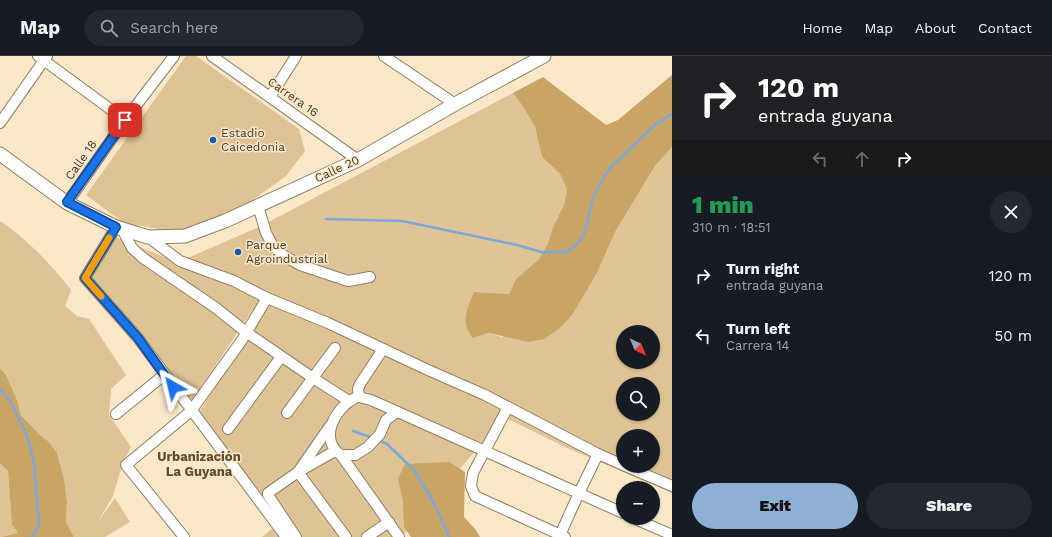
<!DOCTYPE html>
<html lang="en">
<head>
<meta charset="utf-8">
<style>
  body { margin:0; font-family:"Work Sans",sans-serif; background:#242831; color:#f1f3f6; height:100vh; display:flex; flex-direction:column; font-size:15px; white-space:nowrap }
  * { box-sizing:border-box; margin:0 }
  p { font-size:13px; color:#9ea1a6 }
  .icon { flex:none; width:22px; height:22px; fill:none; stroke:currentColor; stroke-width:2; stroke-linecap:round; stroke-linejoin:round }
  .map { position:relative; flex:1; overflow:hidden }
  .side { display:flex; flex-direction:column; background:#171b24; width:380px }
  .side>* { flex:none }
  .top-card { background:#202124; color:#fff; overflow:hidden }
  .needle { width:26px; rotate:136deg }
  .fabs { position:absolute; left:616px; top:269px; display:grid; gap:8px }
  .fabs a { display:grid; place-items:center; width:44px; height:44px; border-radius:50%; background:#171b24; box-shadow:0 1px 3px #0004; font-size:20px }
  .pin { position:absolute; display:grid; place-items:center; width:34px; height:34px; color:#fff; margin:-17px; border-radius:8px; box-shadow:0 2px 6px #0006 }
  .me { position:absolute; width:44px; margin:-22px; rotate:323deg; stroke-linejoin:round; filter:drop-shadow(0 0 3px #0008) }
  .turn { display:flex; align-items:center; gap:14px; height:84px; padding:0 20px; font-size:18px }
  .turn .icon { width:52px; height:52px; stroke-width:2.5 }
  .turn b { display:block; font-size:28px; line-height:34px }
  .lanes { display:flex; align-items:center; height:38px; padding:0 20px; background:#0003; justify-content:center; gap:20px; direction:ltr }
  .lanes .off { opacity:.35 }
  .round { display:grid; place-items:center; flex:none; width:42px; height:42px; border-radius:21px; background:#242831 }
  .headline { display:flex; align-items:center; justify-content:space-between; height:68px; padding:0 20px }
  h1 { font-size:24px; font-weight:800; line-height:30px; color:#1e9e55 }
  .button { display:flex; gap:8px; margin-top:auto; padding:8px 20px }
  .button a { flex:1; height:46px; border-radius:24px; background:#8eb0d5; color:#111; font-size:16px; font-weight:800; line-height:46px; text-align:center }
  .button a+a { background:#242831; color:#f1f3f6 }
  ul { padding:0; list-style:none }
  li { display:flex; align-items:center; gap:12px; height:60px; padding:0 20px }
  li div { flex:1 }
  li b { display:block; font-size:15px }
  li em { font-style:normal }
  header { display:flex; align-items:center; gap:24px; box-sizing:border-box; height:56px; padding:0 20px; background:#171b24; border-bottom:1px solid #363941 }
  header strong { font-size:19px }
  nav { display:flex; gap:22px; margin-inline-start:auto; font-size:14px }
  .search { width:280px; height:36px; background:#242831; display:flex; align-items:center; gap:10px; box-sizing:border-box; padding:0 14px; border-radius:22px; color:#9ea1a6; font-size:15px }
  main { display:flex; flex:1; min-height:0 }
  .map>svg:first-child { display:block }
  .green { fill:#dec394; fill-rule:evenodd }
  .forest { fill:#c8a465 }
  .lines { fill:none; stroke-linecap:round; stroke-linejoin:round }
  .stream { stroke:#7da7dd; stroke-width:2.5 }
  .minor-casing { stroke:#907f63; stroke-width:12 }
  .major-casing { stroke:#907f63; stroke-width:15 }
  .minor { stroke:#fff; stroke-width:10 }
  .major { stroke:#fff; stroke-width:13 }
  .route-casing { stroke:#114b97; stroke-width:10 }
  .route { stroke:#1a73e8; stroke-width:7 }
  .slow { stroke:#f59e0b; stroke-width:7 }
  .poi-dot { fill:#155dad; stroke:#fae7c8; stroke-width:1.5 }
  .labels { text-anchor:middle; stroke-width:3; stroke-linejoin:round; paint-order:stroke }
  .street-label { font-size:12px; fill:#433b2f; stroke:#fae7c8 }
  .poi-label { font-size:12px; fill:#433b2f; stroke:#fae7c8; text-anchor:start }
  .neighbourhood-label { font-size:13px; font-weight:bold; fill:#5d4e33; stroke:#fae7c8 }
</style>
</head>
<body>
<header>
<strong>Map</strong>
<div class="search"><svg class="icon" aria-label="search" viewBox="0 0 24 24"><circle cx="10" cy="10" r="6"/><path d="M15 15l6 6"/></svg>Search here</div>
<nav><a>Home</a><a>Map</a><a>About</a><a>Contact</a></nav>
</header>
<main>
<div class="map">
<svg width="672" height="481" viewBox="0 0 672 481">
  <rect width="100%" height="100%" fill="#fae7c8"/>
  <g class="green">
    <path d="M186,0H196L299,73L305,95L286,120L233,158L182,177L124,167L86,139Z"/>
    <path d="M513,37L524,52L535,71L542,101L560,118L567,133L564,149L553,171L548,187L539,203L516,223L509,238L474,236L473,282L489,277L502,281L598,215L615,176L655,110L672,91V437L565,391L504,361L402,481H262L278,468L200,355L266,250L258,246L191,346L87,223L113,180L171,204L190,201L261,170ZM623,276H653V306H623ZM623,328H653V358H623ZM623,380H653V410H623Z"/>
    <path d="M0,165C27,183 51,208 71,234L65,250L77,260L89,263L126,319L111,333L109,359L131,391L123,406L113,440L97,467L115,442L130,466L105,481H74L66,466L67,445L64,423L57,397L49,386L39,378L21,359L17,344L6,319L0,312Z"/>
    <path d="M0,407L8,415L12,469L18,477L1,481H0Z"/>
  </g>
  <g class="forest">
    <path d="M672,19V91L655,110L615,176L598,215L572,259L560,272L544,283L528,286L489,277L473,282C460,266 467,253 474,236L509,238L516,223L539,203L548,187L553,171L564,149L567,133L560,118L542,101L535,71L524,52L513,37L543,21L606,69L618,64Z"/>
    <path d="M0,312L6,319L17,344L21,359L39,378L49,386L57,397L64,423L67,445L66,466L74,481H1L18,477L12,469L8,415L0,407Z"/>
    <path d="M449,406L465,416L464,461L475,473L480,481H411L404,471L403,444L398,423L405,408Z"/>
  </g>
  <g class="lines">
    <g class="stream">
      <path d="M326,163L402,165L517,189L541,196H567L577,188L584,179L593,142L605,119L613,109L657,67L672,58"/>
      <path d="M0,333L10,345L27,379L34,406L39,469L32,481"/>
      <path d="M353,375L373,382"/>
      <path d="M378,384L387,388L414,414L435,449L449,481"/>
    </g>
    <defs>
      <g id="minor">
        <path d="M38,0L125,64"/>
        <path d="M212,0L358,104"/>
        <path d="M384,0L455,48"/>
        <path d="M270,41L296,0"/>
        <path d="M0,67L47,0"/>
        <path d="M67,147L125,64L174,0"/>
        <path d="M258,150L266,177L273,190L283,199L300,209L348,225L370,221"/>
        <path d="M116,171L85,222L138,282L286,481"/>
        <path d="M122,173L132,192L143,202L216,252L246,276L313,322L349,345"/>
        <path d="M148,181L180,205L234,225L267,242L328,267L428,314L485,339L598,398L623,409"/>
        <path d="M383,293L360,328L358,333L359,341L371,344L623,457"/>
        <path d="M355,342C335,352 318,383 341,399L399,481"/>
        <path d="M508,351L473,417L471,430L475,440L565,481"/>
        <path d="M287,357L335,292"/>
        <path d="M116,358L164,319"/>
        <path d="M228,373L281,301"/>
        <path d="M341,399H355L368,391L380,378L386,364L397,356"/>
        <path d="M625,410L672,430"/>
        <path d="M300,413L330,370"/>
        <path d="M298,416L346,481"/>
        <path d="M633,462L672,479"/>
        <path d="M560,479L579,437L598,398"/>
        <path d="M184,481L126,409L191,355L242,284L267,242"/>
        <path d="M296,481L268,439V437L298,416L335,395"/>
        <path d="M367,481L389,466"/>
      </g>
      <path id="major" d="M0,98L67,147L116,171L148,181L185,180L225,165L358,104L455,48L544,0"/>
    </defs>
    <use href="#minor" class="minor-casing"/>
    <use href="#major" class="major-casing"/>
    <use href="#minor" class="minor"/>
    <use href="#major" class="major"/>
  </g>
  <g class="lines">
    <defs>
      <path id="route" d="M125,64L67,146L116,171L85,222L138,282L173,331"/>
    </defs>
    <use href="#route" class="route-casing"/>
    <use href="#route" class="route"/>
    <path class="slow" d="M101,240L85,222L109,182"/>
  </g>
  <g class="poi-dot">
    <circle cx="213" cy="84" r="4"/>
    <circle cx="238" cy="196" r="4"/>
  </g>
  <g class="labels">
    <g class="street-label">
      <text transform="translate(293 41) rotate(35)" y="4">Carrera 16</text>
      <text transform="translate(81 104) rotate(-55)" y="4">Calle 18</text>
      <text transform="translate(337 113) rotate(-25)" y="4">Calle 20</text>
    </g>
    <g class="poi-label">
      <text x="221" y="81">Estadio<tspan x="221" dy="14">Caicedonia</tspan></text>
      <text x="246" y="193">Parque<tspan x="246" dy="14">Agroindustrial</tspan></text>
    </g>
    <g class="neighbourhood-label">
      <text x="199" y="405">Urbanización<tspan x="199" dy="15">La Guyana</tspan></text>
    </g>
  </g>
</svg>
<div class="fabs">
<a><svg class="needle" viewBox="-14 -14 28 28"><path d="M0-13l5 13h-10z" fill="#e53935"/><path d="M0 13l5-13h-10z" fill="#9ea1a6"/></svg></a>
<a><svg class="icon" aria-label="search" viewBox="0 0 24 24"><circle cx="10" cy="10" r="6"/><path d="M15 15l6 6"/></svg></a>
<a>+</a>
<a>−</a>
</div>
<div class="pin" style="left:125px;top:64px;background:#d93025"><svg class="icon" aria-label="arrive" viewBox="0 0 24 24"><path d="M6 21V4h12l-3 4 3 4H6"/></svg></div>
<svg class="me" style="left:173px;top:331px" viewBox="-20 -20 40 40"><path d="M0-17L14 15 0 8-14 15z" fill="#1a73e8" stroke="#fff" stroke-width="4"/></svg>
</div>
<section class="side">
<div class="top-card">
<div class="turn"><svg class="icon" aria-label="right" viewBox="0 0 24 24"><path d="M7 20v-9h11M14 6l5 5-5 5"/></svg><div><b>120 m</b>entrada guyana</div></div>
<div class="lanes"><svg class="icon off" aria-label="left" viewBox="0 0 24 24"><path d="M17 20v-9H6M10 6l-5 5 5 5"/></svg><svg class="icon off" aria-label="ahead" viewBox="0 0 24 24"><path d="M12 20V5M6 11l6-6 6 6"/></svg><svg class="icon" aria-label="right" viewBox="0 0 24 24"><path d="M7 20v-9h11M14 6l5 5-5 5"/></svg></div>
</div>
<div class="headline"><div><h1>1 min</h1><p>310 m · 18:51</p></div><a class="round"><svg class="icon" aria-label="close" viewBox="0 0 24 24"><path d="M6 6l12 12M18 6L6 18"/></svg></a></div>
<ul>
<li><svg class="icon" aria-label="right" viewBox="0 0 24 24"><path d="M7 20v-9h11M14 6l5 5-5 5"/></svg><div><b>Turn right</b><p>entrada guyana</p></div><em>120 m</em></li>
<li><svg class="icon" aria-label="left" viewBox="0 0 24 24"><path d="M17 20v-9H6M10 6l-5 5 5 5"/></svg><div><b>Turn left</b><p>Carrera 14</p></div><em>50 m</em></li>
</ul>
<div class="button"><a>Exit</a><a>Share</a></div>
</section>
</main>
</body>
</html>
